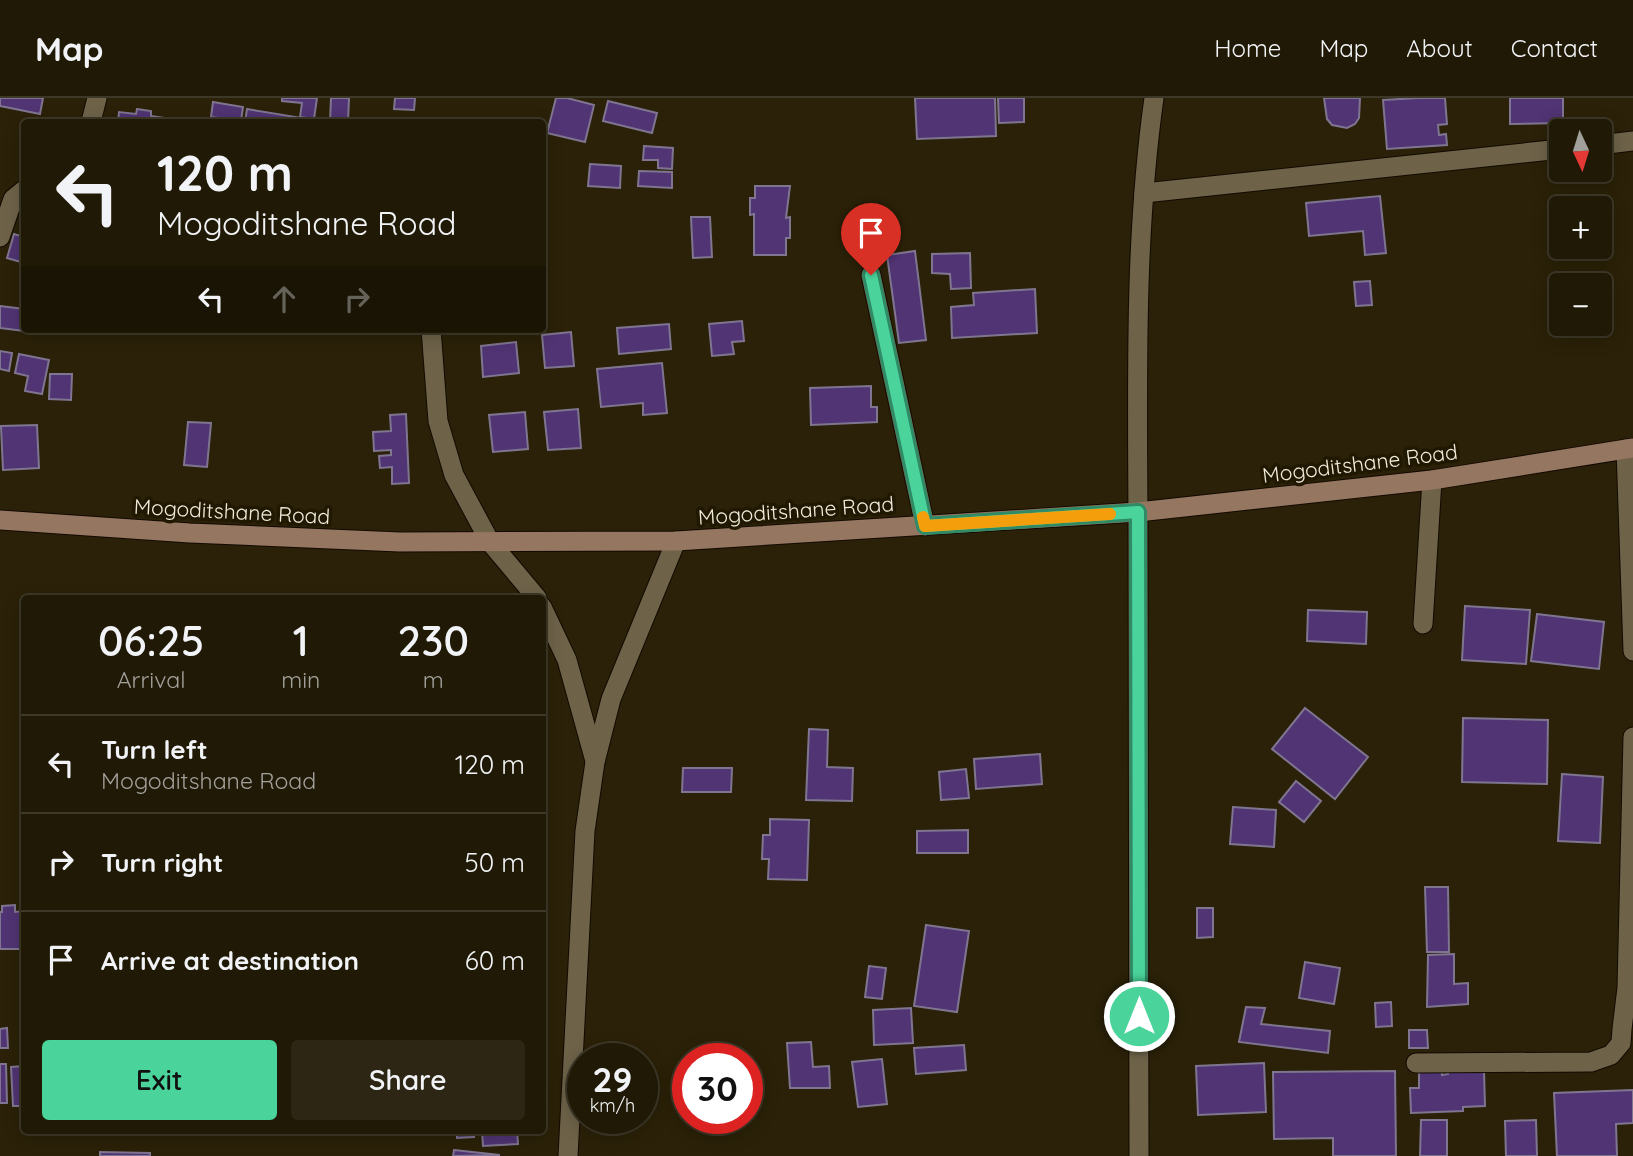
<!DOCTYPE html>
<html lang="en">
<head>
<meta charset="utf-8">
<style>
  body { margin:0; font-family:Quicksand,sans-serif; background:#2d2614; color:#f1f3f6; height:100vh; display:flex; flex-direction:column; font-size:26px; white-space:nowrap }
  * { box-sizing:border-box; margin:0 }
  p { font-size:23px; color:#a2a09b }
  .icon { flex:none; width:38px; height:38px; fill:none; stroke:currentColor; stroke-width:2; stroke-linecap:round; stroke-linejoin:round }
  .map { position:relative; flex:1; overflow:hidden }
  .sheet { position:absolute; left:21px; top:497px; width:525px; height:539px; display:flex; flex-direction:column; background:#201906; border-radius:7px; box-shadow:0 4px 18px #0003,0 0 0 2px #3d3828 }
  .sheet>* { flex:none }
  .hud { position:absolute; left:21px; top:21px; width:525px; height:214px; border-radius:7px; box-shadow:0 4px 18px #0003,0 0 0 2px #3d3828; background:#201906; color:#f1f3f6; overflow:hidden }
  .needle { width:46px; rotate:176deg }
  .buttons { position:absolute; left:1549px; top:21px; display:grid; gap:14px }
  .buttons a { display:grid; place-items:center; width:63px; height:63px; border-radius:7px; background:#201906; box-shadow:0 4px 18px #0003,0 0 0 2px #3d3828; font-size:35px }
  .speed { position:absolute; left:567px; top:945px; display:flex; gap:14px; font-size:35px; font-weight:700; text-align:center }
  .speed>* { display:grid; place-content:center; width:91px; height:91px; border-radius:50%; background:#201906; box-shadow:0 4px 18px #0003,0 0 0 2px #3d3828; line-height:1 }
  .speed small { font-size:18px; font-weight:400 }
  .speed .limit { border:10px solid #d22; background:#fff; color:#111 }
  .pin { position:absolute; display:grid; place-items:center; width:60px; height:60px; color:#fff; margin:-72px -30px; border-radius:50% 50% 50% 0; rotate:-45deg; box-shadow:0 0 7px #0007 }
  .pin .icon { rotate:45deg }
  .me { position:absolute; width:77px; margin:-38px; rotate:0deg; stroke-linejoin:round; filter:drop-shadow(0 0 5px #0008) }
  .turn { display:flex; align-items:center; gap:24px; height:147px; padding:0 21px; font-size:32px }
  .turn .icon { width:91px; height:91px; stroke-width:2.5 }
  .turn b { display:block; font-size:49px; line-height:60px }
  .lanes { display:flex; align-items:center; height:66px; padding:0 21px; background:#0003; justify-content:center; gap:35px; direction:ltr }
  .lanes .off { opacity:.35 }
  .eta { display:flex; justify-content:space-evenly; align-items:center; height:119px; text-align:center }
  .eta b { font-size:42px; font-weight:600; line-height:49px }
  .cta { display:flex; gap:14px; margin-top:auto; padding:14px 21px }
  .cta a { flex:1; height:80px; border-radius:7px; background:#4ad49c; color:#111; font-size:28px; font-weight:600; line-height:80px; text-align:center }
  .cta a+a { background:#2d2614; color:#f1f3f6 }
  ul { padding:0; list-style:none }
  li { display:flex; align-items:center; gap:21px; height:98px; padding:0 21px; border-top:2px solid #3d3828 }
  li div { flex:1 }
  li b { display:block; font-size:26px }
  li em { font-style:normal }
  header { display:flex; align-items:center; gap:42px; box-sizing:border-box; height:98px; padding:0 35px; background:#201906; border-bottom:2px solid #3d3828 }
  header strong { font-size:33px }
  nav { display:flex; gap:38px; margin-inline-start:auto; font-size:24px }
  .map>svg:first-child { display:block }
  .building { fill:#503473; stroke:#7f7590; stroke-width:2 }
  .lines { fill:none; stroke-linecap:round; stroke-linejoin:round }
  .minor-casing { stroke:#130a00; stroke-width:21 }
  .secondary-casing { stroke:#130a00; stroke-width:21 }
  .minor { stroke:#6e6349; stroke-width:19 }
  .secondary { stroke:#957660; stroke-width:19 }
  .route-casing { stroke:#308a65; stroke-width:18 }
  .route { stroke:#4ad49c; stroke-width:12 }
  .slow { stroke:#f59e0b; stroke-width:12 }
  .labels { text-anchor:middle; stroke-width:7; stroke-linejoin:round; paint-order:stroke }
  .street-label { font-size:21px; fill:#f1ebdc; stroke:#211801 }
</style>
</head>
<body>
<header>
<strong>Map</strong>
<nav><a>Home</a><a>Map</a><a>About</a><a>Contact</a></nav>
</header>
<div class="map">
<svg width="1633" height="1058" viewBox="0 0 1633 1058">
  <rect width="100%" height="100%" fill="#2b2108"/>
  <g class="building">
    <path d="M0,0H43L40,16L0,8Z"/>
    <path d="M282,0H317L314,21L300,19L302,5L282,3Z"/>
    <path d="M331,0H349L348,24H330Z"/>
    <path d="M395,0H415L414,12L394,11Z"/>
    <path d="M556,0H567L594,7L585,44L547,35Z"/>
    <path d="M915,0H995L996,38L917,41Z"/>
    <path d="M998,0H1024V24L999,25Z"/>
    <path d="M1324,0H1360L1359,20L1355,26L1347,30L1332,27L1327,21Z"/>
    <path d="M1418,0H1445L1447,26L1438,27L1439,37L1446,36L1447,47L1387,51L1383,2Z"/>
    <path d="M1510,0H1563V25L1510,26Z"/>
    <path d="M608,3L657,15L652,35L603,23Z"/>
    <path d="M213,4L243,9L241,23L211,19Z"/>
    <path d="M137,11L151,13V18L165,20L164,24H118L119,14L136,16Z"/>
    <path d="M247,11L308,21V24H245Z"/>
    <path d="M644,48L673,50L672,71L658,70V62H643Z"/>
    <path d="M590,66L621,68L620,90L588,88Z"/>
    <path d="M639,73L672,74V90L638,88Z"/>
    <path d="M755,88H790L786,120L790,119V140H786V157H754V116L750,117V100H755Z"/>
    <path d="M1380,98L1386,155L1365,157L1363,133L1309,138L1306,105Z"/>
    <path d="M691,119H710L712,159L693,160Z"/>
    <path d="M14,136L24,139V165L7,160Z"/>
    <path d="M915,153L926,242L899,245L887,157Z"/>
    <path d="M970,155L971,190L951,191L950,176L932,175V156Z"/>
    <path d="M1370,183L1372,207L1356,208L1354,184Z"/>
    <path d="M1035,191L1037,235L952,240L951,209L974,207L973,195Z"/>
    <path d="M0,208L24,211V231H49L48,236L0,230Z"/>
    <path d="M742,223L744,243L732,244L734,256L712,258L709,226Z"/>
    <path d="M669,226L671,251L619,256L617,230Z"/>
    <path d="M571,234L574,268L545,270L542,237Z"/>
    <path d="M516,244L519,275L483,279L481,248Z"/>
    <path d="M0,253L12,255L9,273L0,271Z"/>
    <path d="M19,256L49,262L42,296L25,293L28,278L15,275Z"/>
    <path d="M662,265L667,315L643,317V305L601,309L597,271Z"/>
    <path d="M50,276H72L71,302L49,301Z"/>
    <path d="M871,288V309H877V324L811,327L810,290Z"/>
    <path d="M578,311L581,350L548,352L544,314Z"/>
    <path d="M525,314L528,351L493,354L489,317Z"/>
    <path d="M406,316L409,385L392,386V369L380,370L379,358L391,357V352L374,353L373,334L391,333L390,317Z"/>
    <path d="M188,324L211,325L207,369L184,367Z"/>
    <path d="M37,327L39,370L3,372L1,328Z"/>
    <path d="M1465,508L1530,512L1526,566L1462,562Z"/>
    <path d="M1308,512L1367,514L1366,546L1307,543Z"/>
    <path d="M1537,516L1604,524L1599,571L1531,563Z"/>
    <path d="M1305,610L1368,659L1335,701L1272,651Z"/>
    <path d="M1463,620L1548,622L1547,686L1462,684Z"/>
    <path d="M809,631L828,632L827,669L853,670L852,703L806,702Z"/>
    <path d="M1040,656L1042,686L976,691L974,661Z"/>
    <path d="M683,670H732L731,694H682Z"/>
    <path d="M966,671L969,700L941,702L939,674Z"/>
    <path d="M1562,676L1603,679L1600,745L1558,743Z"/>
    <path d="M1296,683L1321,703L1304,724L1279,704Z"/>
    <path d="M1233,709L1276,712L1274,749L1230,746Z"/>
    <path d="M770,721L809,722L807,782L768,781L769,761H762L763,737H770Z"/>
    <path d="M968,732V755H917V733Z"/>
    <path d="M1425,789H1448L1449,854H1427Z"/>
    <path d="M15,807V814L24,813V851H0V814H2V808Z"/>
    <path d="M1197,810H1213V839L1197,840Z"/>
    <path d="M926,827L969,833L957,914L914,908Z"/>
    <path d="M1454,856V886L1468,885V906L1427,909L1428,857Z"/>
    <path d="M1305,864L1340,870L1334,906L1299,900Z"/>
    <path d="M869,868L886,870L882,901L865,899Z"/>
    <path d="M1391,904L1392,928L1376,929L1375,905Z"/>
    <path d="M1246,909L1265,910L1261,926L1330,933L1328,955L1239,944Z"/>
    <path d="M911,910L913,945L874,947L873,912Z"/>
    <path d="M7,930L8,950H0V931Z"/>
    <path d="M1409,932H1427L1428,950H1409Z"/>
    <path d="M811,944L813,969L829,968L830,990H790L787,945Z"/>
    <path d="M964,947L966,972L916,976L914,950Z"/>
    <path d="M882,961L887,1006L858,1009L852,964Z"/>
    <path d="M1264,965L1266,1014L1198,1017L1196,968Z"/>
    <path d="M0,966H6L7,1005H0Z"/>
    <path d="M24,968V1008H13L11,969Z"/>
    <path d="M1442,971V977L1448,976V971L1484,973L1485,1008L1463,1009V1013L1411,1015L1410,990H1419V972Z"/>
    <path d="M1395,973L1396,1058H1333V1040L1274,1041L1273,974Z"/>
    <path d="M1633,992V1025L1616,1026L1617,1058H1557L1554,995Z"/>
    <path d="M1421,1022H1447V1058H1420Z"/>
    <path d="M1536,1022L1537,1058H1506L1505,1023Z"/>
    <path d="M457,1032H474V1039L457,1040Z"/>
    <path d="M517,1032L518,1046L483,1048L482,1033Z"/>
    <path d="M454,1052L500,1057L453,1058Z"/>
    <path d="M100,1054L150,1055V1058H100Z"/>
  </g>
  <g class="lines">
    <defs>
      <g id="minor">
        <path d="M91,24L97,0"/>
        <path d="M1600,47L1633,43"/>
        <path d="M1144,95L1561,51"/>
        <path d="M0,139L13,101L24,92"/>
        <path d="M871,177L925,428"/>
        <path d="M431,231L438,323L454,377L490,444L537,500"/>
        <path d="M1626,351L1633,553"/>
        <path d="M542,509L567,562L595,663"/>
        <path d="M1423,526L1432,382"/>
        <path d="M1416,965L1591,964L1611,957L1621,945L1622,931L1627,890L1633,639"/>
        <path d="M568,1058L585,733L595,664L611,601L676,443"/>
        <path d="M1139,1058C1139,854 1139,650 1138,446C1138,298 1133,148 1154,0"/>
      </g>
      <path id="secondary" d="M0,422L190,435L400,444L676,443L1138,414L1432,382L1633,350"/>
    </defs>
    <use href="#minor" class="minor-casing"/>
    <use href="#secondary" class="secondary-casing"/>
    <use href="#minor" class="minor"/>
    <use href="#secondary" class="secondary"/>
  </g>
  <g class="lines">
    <defs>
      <path id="route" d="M871,177L925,428L1138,414L1139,918"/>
    </defs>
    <use href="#route" class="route-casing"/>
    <use href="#route" class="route"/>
    <path class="slow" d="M923,419L925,428L1110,416"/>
  </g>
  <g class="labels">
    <g class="street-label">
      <text transform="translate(1360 366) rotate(-7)" y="7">Mogoditshane Road</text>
      <text transform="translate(796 413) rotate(-4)" y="7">Mogoditshane Road</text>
      <text transform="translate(232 414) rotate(3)" y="7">Mogoditshane Road</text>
    </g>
  </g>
</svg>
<div class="buttons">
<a><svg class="needle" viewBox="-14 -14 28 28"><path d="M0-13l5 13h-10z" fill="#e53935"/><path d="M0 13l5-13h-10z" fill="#a2a09b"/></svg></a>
<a>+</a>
<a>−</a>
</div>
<div class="speed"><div>29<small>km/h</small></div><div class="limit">30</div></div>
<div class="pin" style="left:871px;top:177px;background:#d93025"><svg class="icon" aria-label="arrive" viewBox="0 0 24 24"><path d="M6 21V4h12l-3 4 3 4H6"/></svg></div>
<svg class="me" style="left:1139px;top:918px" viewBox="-20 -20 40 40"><circle r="17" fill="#4ad49c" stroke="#fff" stroke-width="3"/><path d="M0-11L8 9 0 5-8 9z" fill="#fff"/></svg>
<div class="hud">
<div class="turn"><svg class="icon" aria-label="left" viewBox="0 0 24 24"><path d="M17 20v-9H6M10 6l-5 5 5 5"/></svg><div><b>120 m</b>Mogoditshane Road</div></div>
<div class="lanes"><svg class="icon" aria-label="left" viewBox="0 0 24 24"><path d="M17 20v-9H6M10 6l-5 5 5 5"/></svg><svg class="icon off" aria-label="ahead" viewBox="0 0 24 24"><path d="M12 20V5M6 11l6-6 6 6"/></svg><svg class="icon off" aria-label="right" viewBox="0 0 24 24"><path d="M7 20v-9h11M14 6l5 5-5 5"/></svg></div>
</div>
<section class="sheet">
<div class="eta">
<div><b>06:25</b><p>Arrival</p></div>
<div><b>1</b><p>min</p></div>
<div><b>230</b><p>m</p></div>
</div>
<ul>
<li><svg class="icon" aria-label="left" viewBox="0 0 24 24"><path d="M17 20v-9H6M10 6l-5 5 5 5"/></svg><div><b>Turn left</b><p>Mogoditshane Road</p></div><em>120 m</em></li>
<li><svg class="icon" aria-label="right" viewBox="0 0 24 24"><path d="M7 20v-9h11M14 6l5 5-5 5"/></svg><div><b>Turn right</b></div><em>50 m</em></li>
<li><svg class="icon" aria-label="arrive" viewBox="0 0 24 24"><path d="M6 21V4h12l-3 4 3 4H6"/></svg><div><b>Arrive at destination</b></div><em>60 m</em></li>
</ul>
<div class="cta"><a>Exit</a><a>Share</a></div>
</section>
</div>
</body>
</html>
